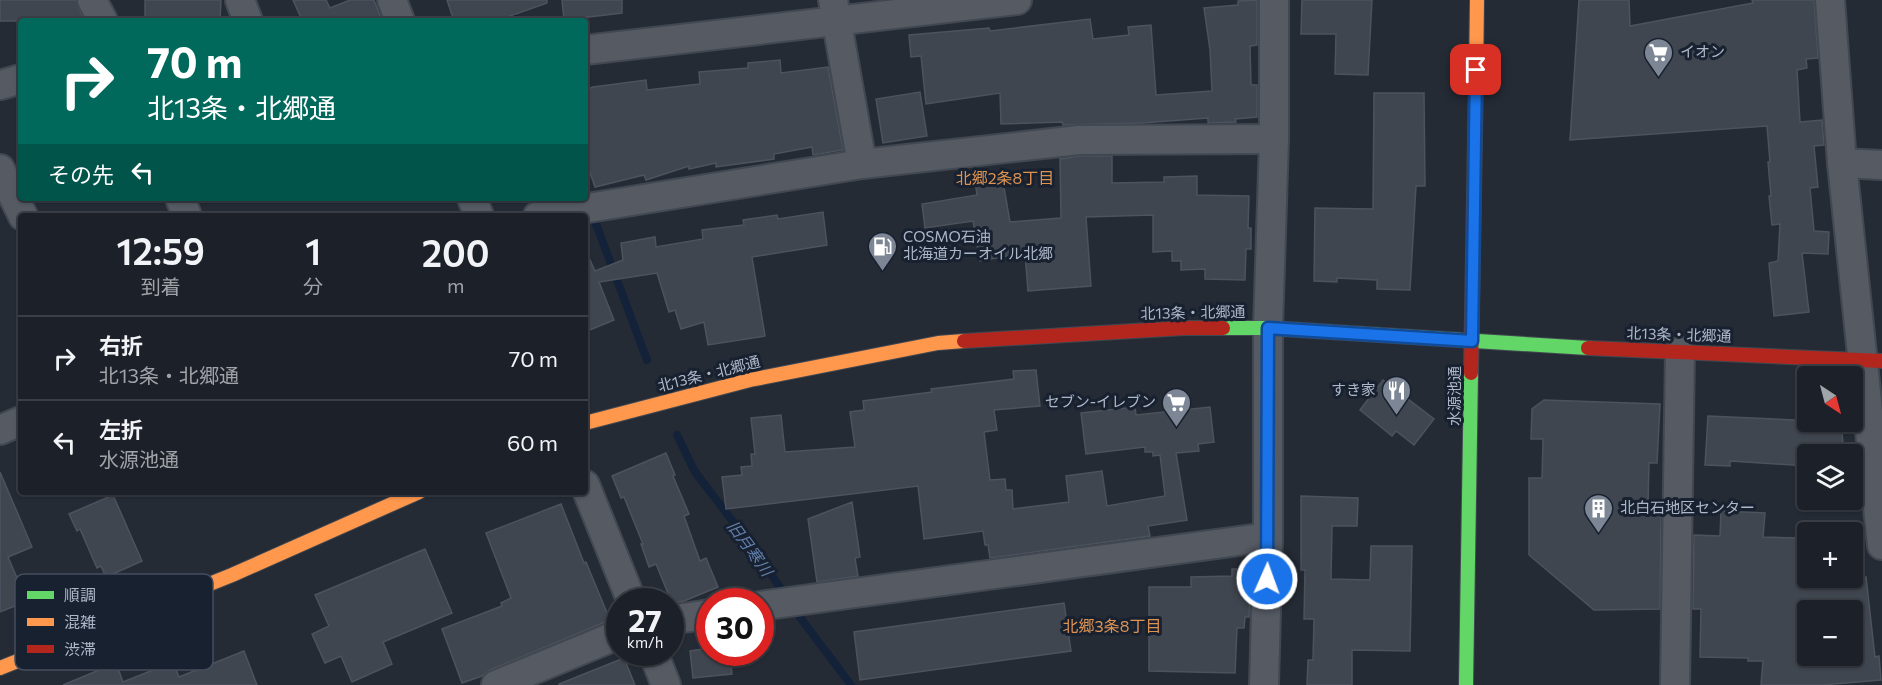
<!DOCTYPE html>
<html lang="ja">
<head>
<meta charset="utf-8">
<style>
  body { margin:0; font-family:Commissioner,"Noto Sans JP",sans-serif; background:#252830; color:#f1f3f6; height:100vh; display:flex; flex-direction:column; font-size:22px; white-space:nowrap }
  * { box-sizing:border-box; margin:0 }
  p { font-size:20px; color:#a0a3a8 }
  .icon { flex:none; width:33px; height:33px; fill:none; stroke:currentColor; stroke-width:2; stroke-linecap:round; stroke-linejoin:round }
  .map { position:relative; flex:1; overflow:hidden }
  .side { position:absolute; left:18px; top:213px; width:570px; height:282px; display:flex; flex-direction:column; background:#1c2028; border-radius:6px; box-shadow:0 2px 4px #0004,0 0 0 2px #3a3e45 }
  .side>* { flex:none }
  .guide { position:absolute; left:18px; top:18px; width:570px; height:183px; border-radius:6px; box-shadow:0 2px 4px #0004,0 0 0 2px #3a3e45; background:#00695c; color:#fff; overflow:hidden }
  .needle { width:39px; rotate:144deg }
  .tools { position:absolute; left:1797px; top:366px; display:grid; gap:12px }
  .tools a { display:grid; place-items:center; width:66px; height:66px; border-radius:6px; background:#1c2028; box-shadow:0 2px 4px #0004,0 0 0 2px #3a3e45; font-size:30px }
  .speed { position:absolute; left:606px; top:588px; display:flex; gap:12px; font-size:30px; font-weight:700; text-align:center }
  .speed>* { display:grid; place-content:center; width:78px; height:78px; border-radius:50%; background:#1c2028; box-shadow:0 2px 4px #0004,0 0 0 2px #3a3e45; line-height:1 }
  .speed small { font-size:15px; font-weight:400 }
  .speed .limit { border:9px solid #d22; background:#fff; color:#111 }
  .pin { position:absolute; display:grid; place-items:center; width:51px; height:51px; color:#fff; margin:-26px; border-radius:12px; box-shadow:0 3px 9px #0006 }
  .me { position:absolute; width:66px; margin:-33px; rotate:2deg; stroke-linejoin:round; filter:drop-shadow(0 0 4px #0008) }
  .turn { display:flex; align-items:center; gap:21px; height:126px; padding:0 30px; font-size:27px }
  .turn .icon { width:78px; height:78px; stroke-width:2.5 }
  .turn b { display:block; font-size:42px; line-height:51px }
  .then { display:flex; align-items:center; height:57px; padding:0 30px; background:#0003; gap:12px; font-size:22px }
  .eta { display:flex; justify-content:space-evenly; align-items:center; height:102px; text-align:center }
  .eta b { font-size:36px; font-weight:600; line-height:42px }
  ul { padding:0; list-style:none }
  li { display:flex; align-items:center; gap:18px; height:84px; padding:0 30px; border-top:2px solid #3a3e45 }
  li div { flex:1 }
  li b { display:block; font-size:22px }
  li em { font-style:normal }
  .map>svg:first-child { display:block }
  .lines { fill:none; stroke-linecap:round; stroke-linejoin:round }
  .stream { stroke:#132239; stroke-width:8 }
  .building { fill:#404650; stroke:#4c535d; stroke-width:1.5; fill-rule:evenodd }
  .street-casing { stroke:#424851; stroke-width:32 }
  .fast-casing { stroke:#424851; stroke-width:16 }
  .slow-casing { stroke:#424851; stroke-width:16 }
  .jam-casing { stroke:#424851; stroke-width:16 }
  .street { stroke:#555a63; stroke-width:28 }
  .fast { stroke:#63d668; stroke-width:14 }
  .slow { stroke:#ff974d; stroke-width:14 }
  .jam { stroke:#b3261e; stroke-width:14 }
  .route-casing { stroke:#114b97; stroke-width:15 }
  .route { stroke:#1a73e8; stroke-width:10 }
  .labels { text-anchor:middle; stroke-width:6; stroke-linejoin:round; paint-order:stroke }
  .poi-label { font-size:15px; fill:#adb7c8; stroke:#182130; text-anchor:start }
  .street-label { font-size:15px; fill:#adb7c8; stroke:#182130 }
  .neighbourhood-label { font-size:16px; fill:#df9351; stroke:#182130 }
  .water-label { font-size:16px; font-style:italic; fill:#627fab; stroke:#182130 }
  .key { fill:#182130; stroke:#454e5e; stroke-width:1.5 }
  .key-label { font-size:16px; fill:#adb7c8 }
</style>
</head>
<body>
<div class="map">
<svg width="1882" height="685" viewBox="0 0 1882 685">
  <rect width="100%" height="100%" fill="#252b35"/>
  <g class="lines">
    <g class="stream">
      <path d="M507,0L515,21"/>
      <path d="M596,224L647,360"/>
      <path d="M677,435L695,472L757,553L785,595"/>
      <path d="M793,608L851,685"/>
    </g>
  </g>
  <g class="building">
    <path d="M0,0H76L84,21H0Z"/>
    <path d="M145,0H221L220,21H145Z"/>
    <path d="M293,0H326L330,8L350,0H374L382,21H300L302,20Z"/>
    <path d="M447,0H547V3L496,21H454Z"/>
    <path d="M562,0H622V13L564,20Z"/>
    <path d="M1257,0V45L1250,46L1251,85H1257V117L1235,119L1236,122L1208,123V118L1142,123L1063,125L1062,122L1001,124L1000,93L926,104L921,56L911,57L909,35L989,28L990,31L1090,19L1093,39L1129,35L1128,27L1151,25L1156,95L1212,91L1210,50L1204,8L1238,5V1Z"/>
    <path d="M1302,0H1372L1368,75L1335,74L1336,34H1301Z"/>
    <path d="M1579,0H1629L1630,26L1753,3L1752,0H1814L1818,58L1806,59L1807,68L1797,70L1800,122L1822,120L1824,145L1814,146L1818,187L1810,188L1814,231L1829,232L1828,254L1802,253L1809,312L1774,316L1769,263L1778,261L1780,224L1772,225L1769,196H1771L1768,162H1770L1767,126L1570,140Z"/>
    <path d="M780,60L781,73L828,67L843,150L813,155L812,147L774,154V159L716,167V163L689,169V166L646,180L644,175L595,187L585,158V90L593,87L646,80L647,90L700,84L699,72L748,68V63Z"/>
    <path d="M920,92L927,136L883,143L876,99Z"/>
    <path d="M1374,93H1424L1425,186H1416L1410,290L1377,289V280L1337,278V282L1314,281L1315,208L1373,209Z"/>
    <path d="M1080,156H1112V183L1164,182V177L1197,176V195L1249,196L1248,228H1251V249H1246L1245,280L1205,279V269L1181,270V261H1172V251L1153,252V215L1086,217L1091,286L1028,291L1025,253L980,261L973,221L925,228L922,204L977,195L975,180L1002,176L1010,222L1061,218L1060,159Z"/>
    <path d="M823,212L827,245L752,257L765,336L708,345L704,322L681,329L675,310L669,312L657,273L599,282L614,320L585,332V249L595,271L623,260L621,243L655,237L656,247L703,239L702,230L744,225L743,220L777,215L778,219Z"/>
    <path d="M1036,370L1040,406L994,410L997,430L984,432L990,480L1005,479L1006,490H1012L1013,509L1069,502L1066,476L1102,471L1107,506L1165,496L1160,455L1153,456V452H1145V447L1086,454L1081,413L1135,407L1136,415L1210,407L1214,442L1198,444L1199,451L1176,453L1187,520L1148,526L1150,536L990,558L988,545H985L983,531L924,539L918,486L726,509L722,477L742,475L741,467L752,466L751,454H755L751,418L781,415L785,452L855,447L850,412L864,410L863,401L932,392L931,389L1014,379L1013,371Z"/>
    <path d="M1383,380L1434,419L1414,445L1396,431L1392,436L1360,410Z"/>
    <path d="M1544,400L1660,404L1657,463H1649L1648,504L1656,503V513H1661L1660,609L1594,610L1529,555V478H1542L1543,439H1531L1532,409Z"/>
    <path d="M1708,416L1841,422L1844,454H1808V466L1730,461V466L1705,465Z"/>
    <path d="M666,453L675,475L673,476L689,514L684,516L700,561L706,558L718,587L684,601L672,603L656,564L649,567L641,544H643L624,497L621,498L612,476Z"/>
    <path d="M0,472L32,547L8,557L27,601L0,612Z"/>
    <path d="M113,495L142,561L106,577L101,566L97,568L80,529L77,531L69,514Z"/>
    <path d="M1301,496L1358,498L1357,526H1332L1331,579L1370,580L1371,546H1412L1410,651L1352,650V685H1307L1308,660H1313L1314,619H1304L1305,570H1301Z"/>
    <path d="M852,502L860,557L855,558L858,576L817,582L808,519Z"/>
    <path d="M561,504L584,563L586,562L610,620L490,670L482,676L462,683L442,629L502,606L501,603L511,598L486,533Z"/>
    <path d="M1721,511L1765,513L1763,537L1801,538V578L1866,577L1875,657L1879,656L1881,680L1822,685H1761L1763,661H1748V658L1700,657L1701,609H1693L1694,535L1720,536ZM1797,610H1852V656L1803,661V650H1797Z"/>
    <path d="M425,549L452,613L383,642L392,664L352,682L341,656L325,663L312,634L329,626L315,595Z"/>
    <path d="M1232,569H1251L1249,617H1245L1244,628H1237L1235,673L1149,671V587H1191V577L1232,576Z"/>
    <path d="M1064,603L1071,651L860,680L854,632Z"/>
    <path d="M710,648V652H730L732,674L693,678L690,651Z"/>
    <path d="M244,651L257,685H63L116,663L123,682L173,662L179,677Z"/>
    <path d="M624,658L635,685H559V684Z"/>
  </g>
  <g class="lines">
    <defs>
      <g id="street">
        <path d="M92,0L103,21"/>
        <path d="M240,0L248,21"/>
        <path d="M392,0L400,21"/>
        <path d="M833,0L862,164"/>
        <path d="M1830,0L1842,163L1882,545"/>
        <path d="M585,50L1017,0"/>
        <path d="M0,85L21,79"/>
        <path d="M1842,163L1882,165"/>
        <path d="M0,169L23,216"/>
        <path d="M180,198L187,216"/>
        <path d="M472,198L479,216"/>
        <path d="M538,216L862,164L1079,140L1274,139"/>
        <path d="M0,430L21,421"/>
        <path d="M585,485L632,602"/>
        <path d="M760,606L1268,537"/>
        <path d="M670,620L710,614"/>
        <path d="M653,652L666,685"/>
        <path d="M496,685L620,634"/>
        <path d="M1264,685L1268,537V328L1274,139V0"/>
        <path d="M1675,685L1680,352"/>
      </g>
      <g id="fast">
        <path d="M1223,328H1268L1588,348"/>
        <path d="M1466,685L1471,373"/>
      </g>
      <g id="slow">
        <path d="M1476,76L1477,0"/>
        <path d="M585,423L750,380L938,343L964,341"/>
        <path d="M0,668L232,575L419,492"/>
      </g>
      <g id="jam">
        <path d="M964,341L1184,328H1223"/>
        <path d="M1588,348L1882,361"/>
        <path d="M1471,373L1476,76"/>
      </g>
    </defs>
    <use href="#street" class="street-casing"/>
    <use href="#fast" class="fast-casing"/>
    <use href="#slow" class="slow-casing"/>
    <use href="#jam" class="jam-casing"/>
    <use href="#street" class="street"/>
    <use href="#fast" class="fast"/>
    <use href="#slow" class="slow"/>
    <use href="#jam" class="jam"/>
  </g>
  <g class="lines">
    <defs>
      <path id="route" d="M1267,579L1268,328L1472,341L1476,70"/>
    </defs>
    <use href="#route" class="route-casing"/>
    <use href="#route" class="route"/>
  </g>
  <defs>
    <symbol id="supermarket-pin" viewBox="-11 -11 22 30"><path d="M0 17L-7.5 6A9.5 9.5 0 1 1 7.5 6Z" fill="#7d8695" stroke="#182130"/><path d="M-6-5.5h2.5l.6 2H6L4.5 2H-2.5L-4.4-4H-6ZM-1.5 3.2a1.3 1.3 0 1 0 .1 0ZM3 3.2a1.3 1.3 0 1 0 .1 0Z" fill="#fff"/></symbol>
    <symbol id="fuel-pin" viewBox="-11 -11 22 30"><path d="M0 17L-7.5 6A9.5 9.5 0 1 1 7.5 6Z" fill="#7d8695" stroke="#182130"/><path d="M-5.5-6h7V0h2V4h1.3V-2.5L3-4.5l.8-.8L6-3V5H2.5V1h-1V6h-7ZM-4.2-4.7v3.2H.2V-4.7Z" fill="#fff"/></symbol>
    <symbol id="restaurant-pin" viewBox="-11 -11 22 30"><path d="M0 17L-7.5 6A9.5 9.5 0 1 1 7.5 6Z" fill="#7d8695" stroke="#182130"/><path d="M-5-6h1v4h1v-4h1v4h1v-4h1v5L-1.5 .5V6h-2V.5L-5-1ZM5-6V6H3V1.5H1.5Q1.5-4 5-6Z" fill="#fff"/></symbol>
    <symbol id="building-pin" viewBox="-11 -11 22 30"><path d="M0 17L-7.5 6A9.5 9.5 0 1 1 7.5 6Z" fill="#7d8695" stroke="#182130"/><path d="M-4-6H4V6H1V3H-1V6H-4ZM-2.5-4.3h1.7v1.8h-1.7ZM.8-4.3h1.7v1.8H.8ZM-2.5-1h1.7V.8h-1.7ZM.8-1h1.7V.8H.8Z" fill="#fff"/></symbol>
  </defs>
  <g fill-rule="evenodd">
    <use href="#supermarket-pin" x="1642" y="36" width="33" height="45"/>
    <use href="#fuel-pin" x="866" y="230" width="33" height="45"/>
    <use href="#restaurant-pin" x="1380" y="374" width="33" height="45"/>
    <use href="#supermarket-pin" x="1160" y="386" width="33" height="45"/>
    <use href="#building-pin" x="1582" y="492" width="33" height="45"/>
  </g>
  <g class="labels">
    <g class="poi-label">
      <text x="1680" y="57">イオン</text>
      <text x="903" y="242">COSMO石油<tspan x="903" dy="17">北海道カーオイル北郷</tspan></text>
      <text x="1376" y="395" text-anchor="end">すき家</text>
      <text x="1156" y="407" text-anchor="end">セブン-イレブン</text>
      <text x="1620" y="513">北白石地区センター</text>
    </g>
    <g class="street-label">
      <text transform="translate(1193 313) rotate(-1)" y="5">北13条・北郷通</text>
      <text transform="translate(1679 335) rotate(2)" y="5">北13条・北郷通</text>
      <text transform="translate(709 374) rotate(-14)" y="5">北13条・北郷通</text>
      <text transform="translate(1455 396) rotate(-90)" y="5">水源池通</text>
    </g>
    <g class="neighbourhood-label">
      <text x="1005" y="184">北郷2条8丁目</text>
      <text x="1112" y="632">北郷3条8丁目</text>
    </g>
    <g class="water-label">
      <text transform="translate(750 548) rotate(54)" y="6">旧月寒川</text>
    </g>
  </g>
  <rect x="15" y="574" width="198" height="96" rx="9" class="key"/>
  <rect x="27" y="591" width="27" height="8" fill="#63d668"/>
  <rect x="27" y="618" width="27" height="8" fill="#ff974d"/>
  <rect x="27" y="645" width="27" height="8" fill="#b3261e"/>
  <g class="key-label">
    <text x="64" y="601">順調</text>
    <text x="64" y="628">混雑</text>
    <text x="64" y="655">渋滞</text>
  </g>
</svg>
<div class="tools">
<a><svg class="needle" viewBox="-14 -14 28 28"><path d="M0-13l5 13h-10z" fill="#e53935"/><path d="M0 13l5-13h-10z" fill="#a0a3a8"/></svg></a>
<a><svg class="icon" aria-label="layers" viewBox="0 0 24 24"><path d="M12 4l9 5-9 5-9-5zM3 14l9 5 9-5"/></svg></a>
<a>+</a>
<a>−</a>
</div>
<div class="speed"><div>27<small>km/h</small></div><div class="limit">30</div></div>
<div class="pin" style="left:1476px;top:70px;background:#d93025"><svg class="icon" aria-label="arrive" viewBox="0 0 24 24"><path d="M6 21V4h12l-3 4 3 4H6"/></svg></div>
<svg class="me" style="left:1267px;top:579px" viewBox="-20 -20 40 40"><circle r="17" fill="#1a73e8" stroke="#fff" stroke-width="3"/><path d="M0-11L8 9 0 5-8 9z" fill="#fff"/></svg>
<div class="guide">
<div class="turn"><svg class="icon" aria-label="right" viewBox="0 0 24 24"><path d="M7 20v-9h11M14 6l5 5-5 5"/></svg><div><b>70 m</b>北13条・北郷通</div></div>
<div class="then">その先<svg class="icon" aria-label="left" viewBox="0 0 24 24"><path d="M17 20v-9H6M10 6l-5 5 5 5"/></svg></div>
</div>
<section class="side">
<div class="eta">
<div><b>12:59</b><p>到着</p></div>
<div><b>1</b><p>分</p></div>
<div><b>200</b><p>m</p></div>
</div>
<ul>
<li><svg class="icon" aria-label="right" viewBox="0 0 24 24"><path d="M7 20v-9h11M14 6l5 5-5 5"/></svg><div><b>右折</b><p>北13条・北郷通</p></div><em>70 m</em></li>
<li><svg class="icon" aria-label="left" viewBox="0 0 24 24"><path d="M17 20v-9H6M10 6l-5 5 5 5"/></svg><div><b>左折</b><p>水源池通</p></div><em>60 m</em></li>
</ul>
</section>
</div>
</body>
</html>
